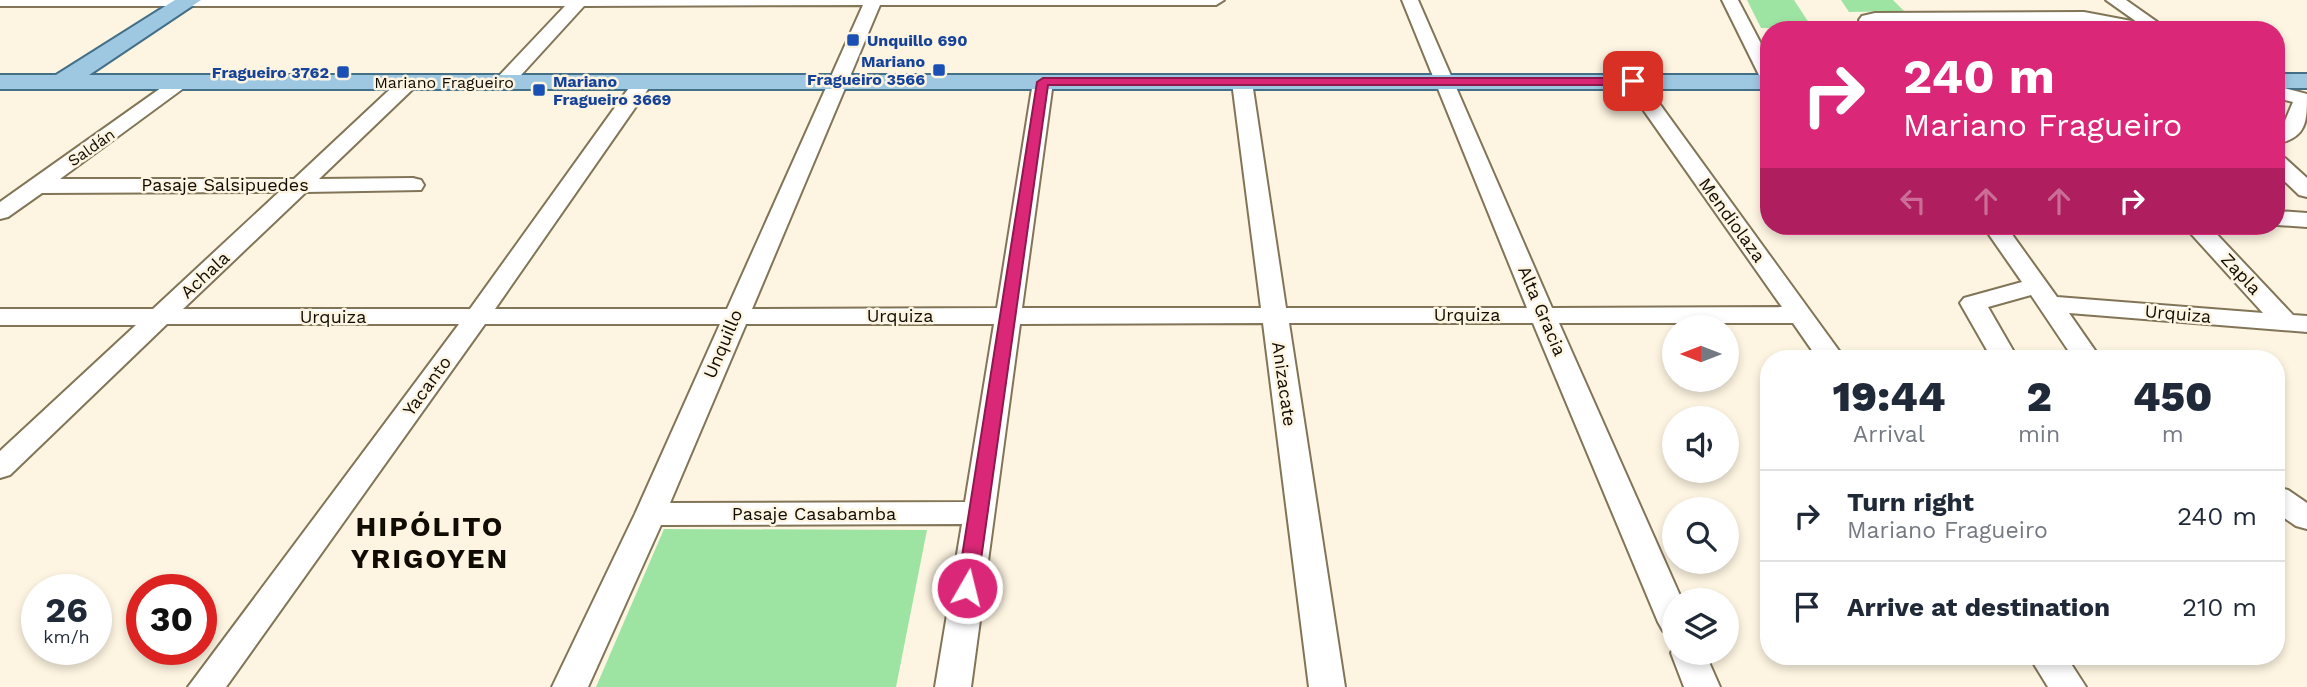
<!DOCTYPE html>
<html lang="en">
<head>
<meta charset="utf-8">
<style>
  body { margin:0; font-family:"Work Sans",sans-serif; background:#f2f2f3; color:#1f2937; height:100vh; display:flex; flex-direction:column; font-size:26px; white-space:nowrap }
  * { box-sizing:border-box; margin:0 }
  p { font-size:23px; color:#747a83 }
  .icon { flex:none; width:38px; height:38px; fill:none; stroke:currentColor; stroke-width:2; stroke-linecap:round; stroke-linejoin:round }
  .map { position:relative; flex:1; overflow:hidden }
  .side { position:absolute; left:1760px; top:350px; width:525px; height:315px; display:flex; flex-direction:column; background:#fff; border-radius:28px; box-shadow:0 4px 10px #0003 }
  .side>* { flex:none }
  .guide { position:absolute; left:1760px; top:21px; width:525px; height:214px; border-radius:28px; box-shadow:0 4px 10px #0003; background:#db2777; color:#fff; overflow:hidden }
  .needle { width:46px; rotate:270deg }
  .fabs { position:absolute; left:1662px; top:315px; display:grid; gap:14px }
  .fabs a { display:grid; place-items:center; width:77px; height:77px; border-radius:50%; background:#fff; box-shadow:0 4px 10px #0003; font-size:35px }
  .speed { position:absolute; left:21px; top:574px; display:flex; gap:14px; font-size:35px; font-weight:700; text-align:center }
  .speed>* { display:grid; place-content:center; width:91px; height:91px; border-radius:50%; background:#fff; box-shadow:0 4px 10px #0003; line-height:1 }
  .speed small { font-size:18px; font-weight:400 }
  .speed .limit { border:10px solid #d22; background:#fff; color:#111 }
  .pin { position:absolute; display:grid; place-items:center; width:60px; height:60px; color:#fff; margin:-30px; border-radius:14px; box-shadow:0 4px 10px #0006 }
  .me { position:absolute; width:77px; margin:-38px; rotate:8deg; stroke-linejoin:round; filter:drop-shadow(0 0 5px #0008) }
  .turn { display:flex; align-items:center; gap:24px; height:147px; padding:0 28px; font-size:32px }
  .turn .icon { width:91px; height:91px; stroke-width:2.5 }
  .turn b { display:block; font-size:49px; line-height:60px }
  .lanes { display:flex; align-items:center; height:66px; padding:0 28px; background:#0003; justify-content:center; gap:35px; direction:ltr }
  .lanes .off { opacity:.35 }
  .eta { display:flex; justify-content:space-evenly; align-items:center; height:119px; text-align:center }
  .eta b { font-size:42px; font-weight:800; line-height:49px }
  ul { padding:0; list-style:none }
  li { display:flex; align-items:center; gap:21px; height:91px; padding:0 28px; border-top:2px solid #e0e1e3 }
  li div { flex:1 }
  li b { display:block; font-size:26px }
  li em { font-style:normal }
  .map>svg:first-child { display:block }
  .green { fill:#9de4a3 }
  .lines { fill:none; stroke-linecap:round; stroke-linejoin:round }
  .minor-casing { stroke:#827557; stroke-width:4 }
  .major-casing { stroke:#436f87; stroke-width:4 }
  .minor { fill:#fff; fill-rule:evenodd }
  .major { fill:#9ec8e2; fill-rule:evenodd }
  .route { fill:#db2777; stroke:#8e194d; stroke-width:2 }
  .transit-dot { fill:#1a4fb4; stroke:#fdf4e1; stroke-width:2.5 }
  .labels { text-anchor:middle; stroke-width:5; stroke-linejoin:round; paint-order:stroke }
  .far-transit-label { font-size:16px; font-weight:bold; fill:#164399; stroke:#fdf4e1; text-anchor:start }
  .far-street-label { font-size:16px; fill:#110c03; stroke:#fdf4e1 }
  .street-label { font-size:18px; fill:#110c03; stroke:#fdf4e1 }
  .near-district-label { font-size:28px; font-weight:bold; letter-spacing:2px; fill:#110c03; stroke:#fdf4e1 }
</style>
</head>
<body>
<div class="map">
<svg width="2307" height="687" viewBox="0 0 2307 687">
  <rect width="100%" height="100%" fill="#fdf4e1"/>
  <g class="green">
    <path d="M1747,0H1794L1813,29L1761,28Z"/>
    <path d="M1841,0H1893L1904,11L1849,12Z"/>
    <path d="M664,529L927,530L896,687H596Z"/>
  </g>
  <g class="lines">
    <defs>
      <g id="minor">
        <path d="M0,0H1224L1216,5H880L752,309L997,308L1033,82L1043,76L1053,82L1022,308H1261L1232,82L1242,76L1252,82L1286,308H1527L1402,0H1418L1552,308L1782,307L1623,81L1633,75L1640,77L1845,359H1818L1793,323H1559L1682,600H1675V635L1663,631L1658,622L1533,323H1289L1345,687H1309L1263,323L1020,324L971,687H935L962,524L661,525L588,687H552L635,514L720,324H485L226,687H188L459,324H167L10,475L0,478V451L136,325H0V309H153L279,192L42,193L8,217L0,219V202L175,78H189L192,82L60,179H294L402,78H416L419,82L416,86L319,179L413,178L421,180L424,185L421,190L306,192L183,309H470L636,78L643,76L653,82L495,309H727L863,5L584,6L511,86H497L494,82L497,78L565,6H0ZM746,324H994L965,502L670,503Z"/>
        <path d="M1722,0H1738L1769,59V83L1760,77Z"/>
        <path d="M2106,0H2126L2160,24L2157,30H2121L2084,22L1878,23L1882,30H1864L1859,20L1862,16L1875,13L2084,12L2137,22Z"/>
        <path d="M2277,86L2307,94C2307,122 2307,137 2277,144V131L2282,128L2293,102L2277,98Z"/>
        <path d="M2277,157L2285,158L2307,178V197L2299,195L2277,174Z"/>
        <path d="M2277,211L2307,213V227L2277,225Z"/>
        <path d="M1983,226H2006L2057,297L2263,313L2184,226H2209L2293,315L2307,316V332L2069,313L2101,359H2074L2031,295L1988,307L2018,359H1992L1960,303L1964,298L2022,282Z"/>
        <path d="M2277,487L2288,490L2307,503V529L2296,526L2277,513Z"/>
        <path d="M1675,645V653H1705L1720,687H1684L1671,653Z"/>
        <path d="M2029,656H2066L2086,687H2048Z"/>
      </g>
      <g id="major">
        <path d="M175,0H201L89,75H1769V89H0V75H56Z"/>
        <rect x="2277" y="74" width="30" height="14"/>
      </g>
    </defs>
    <use href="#minor" class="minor-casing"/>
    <use href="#major" class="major-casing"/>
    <use href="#minor" class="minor"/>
    <use href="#major" class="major"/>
  </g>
  <path class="route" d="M1043,78H1633L1639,81L1633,85H1048L977,588L974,593L967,595L960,593L957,588L1037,82Z"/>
  <g class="transit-dot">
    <rect x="846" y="33" width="14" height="14" rx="3.5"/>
    <rect x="932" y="63" width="14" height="14" rx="3.5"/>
    <rect x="336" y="65" width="14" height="14" rx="3.5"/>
    <rect x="532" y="83" width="14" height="14" rx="3.5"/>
  </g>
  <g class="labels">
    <g class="far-transit-label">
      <text x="867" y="46">Unquillo 690</text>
      <text x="925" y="67" text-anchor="end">Mariano<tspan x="925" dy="18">Fragueiro 3566</tspan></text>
      <text x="329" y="78" text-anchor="end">Fragueiro 3762</text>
      <text x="553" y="87">Mariano<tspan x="553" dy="18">Fragueiro 3669</tspan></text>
    </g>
    <g class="far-street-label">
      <text x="444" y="88">Mariano Fragueiro</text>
      <text transform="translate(91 147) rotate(-35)" y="6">Saldán</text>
    </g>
    <g class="street-label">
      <text x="225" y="191">Pasaje Salsipuedes</text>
      <text transform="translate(1732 220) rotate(54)" y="6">Mendiolaza</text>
      <text transform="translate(2241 274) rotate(47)" y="6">Zapla</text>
      <text transform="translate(205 275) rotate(-43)" y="6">Achala</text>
      <text transform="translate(1542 311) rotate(67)" y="6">Alta Gracia</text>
      <text transform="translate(2178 314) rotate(5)" y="6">Urquiza</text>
      <text x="1467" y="321">Urquiza</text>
      <text x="900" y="322">Urquiza</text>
      <text x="333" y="323">Urquiza</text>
      <text transform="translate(723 344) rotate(-67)" y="6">Unquillo</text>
      <text transform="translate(1284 384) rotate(82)" y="6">Anizacate</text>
      <text transform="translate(427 386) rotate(-54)" y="6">Yacanto</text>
      <text x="814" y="520">Pasaje Casabamba</text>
    </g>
    <g class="near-district-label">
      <text x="430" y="536">HIPÓLITO<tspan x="430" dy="32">YRIGOYEN</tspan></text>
    </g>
  </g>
</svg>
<div class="fabs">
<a><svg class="needle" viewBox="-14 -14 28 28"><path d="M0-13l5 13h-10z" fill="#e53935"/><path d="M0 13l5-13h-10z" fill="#747a83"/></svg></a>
<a><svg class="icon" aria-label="sound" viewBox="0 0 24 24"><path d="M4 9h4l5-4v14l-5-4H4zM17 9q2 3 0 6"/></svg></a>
<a><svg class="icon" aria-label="search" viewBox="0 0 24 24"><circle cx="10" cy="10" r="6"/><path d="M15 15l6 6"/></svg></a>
<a><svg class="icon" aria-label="layers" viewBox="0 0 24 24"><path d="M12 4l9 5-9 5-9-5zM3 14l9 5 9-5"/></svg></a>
</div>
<div class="speed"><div>26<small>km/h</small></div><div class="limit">30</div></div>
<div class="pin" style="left:1633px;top:81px;background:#d93025"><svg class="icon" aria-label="arrive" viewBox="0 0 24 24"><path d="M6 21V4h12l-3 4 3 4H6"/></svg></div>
<svg class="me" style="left:967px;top:588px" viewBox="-20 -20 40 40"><circle r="17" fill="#db2777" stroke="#fff" stroke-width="3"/><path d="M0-11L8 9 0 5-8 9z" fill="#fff"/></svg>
<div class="guide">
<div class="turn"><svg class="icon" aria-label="right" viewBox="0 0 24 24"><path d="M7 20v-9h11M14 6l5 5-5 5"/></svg><div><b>240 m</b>Mariano Fragueiro</div></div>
<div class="lanes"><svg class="icon off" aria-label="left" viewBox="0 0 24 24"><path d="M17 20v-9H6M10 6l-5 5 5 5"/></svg><svg class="icon off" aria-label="ahead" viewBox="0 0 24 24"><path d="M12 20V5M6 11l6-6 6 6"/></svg><svg class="icon off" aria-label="ahead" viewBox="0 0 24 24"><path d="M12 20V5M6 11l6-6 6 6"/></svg><svg class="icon" aria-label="right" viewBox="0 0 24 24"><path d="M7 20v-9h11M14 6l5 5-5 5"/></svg></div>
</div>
<section class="side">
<div class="eta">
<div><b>19:44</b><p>Arrival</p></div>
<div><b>2</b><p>min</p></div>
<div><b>450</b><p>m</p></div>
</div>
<ul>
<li><svg class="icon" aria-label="right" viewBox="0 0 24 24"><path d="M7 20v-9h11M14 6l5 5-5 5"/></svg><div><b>Turn right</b><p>Mariano Fragueiro</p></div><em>240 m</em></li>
<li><svg class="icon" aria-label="arrive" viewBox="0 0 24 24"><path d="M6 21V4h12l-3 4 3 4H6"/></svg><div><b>Arrive at destination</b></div><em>210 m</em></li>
</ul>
</section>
</div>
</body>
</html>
